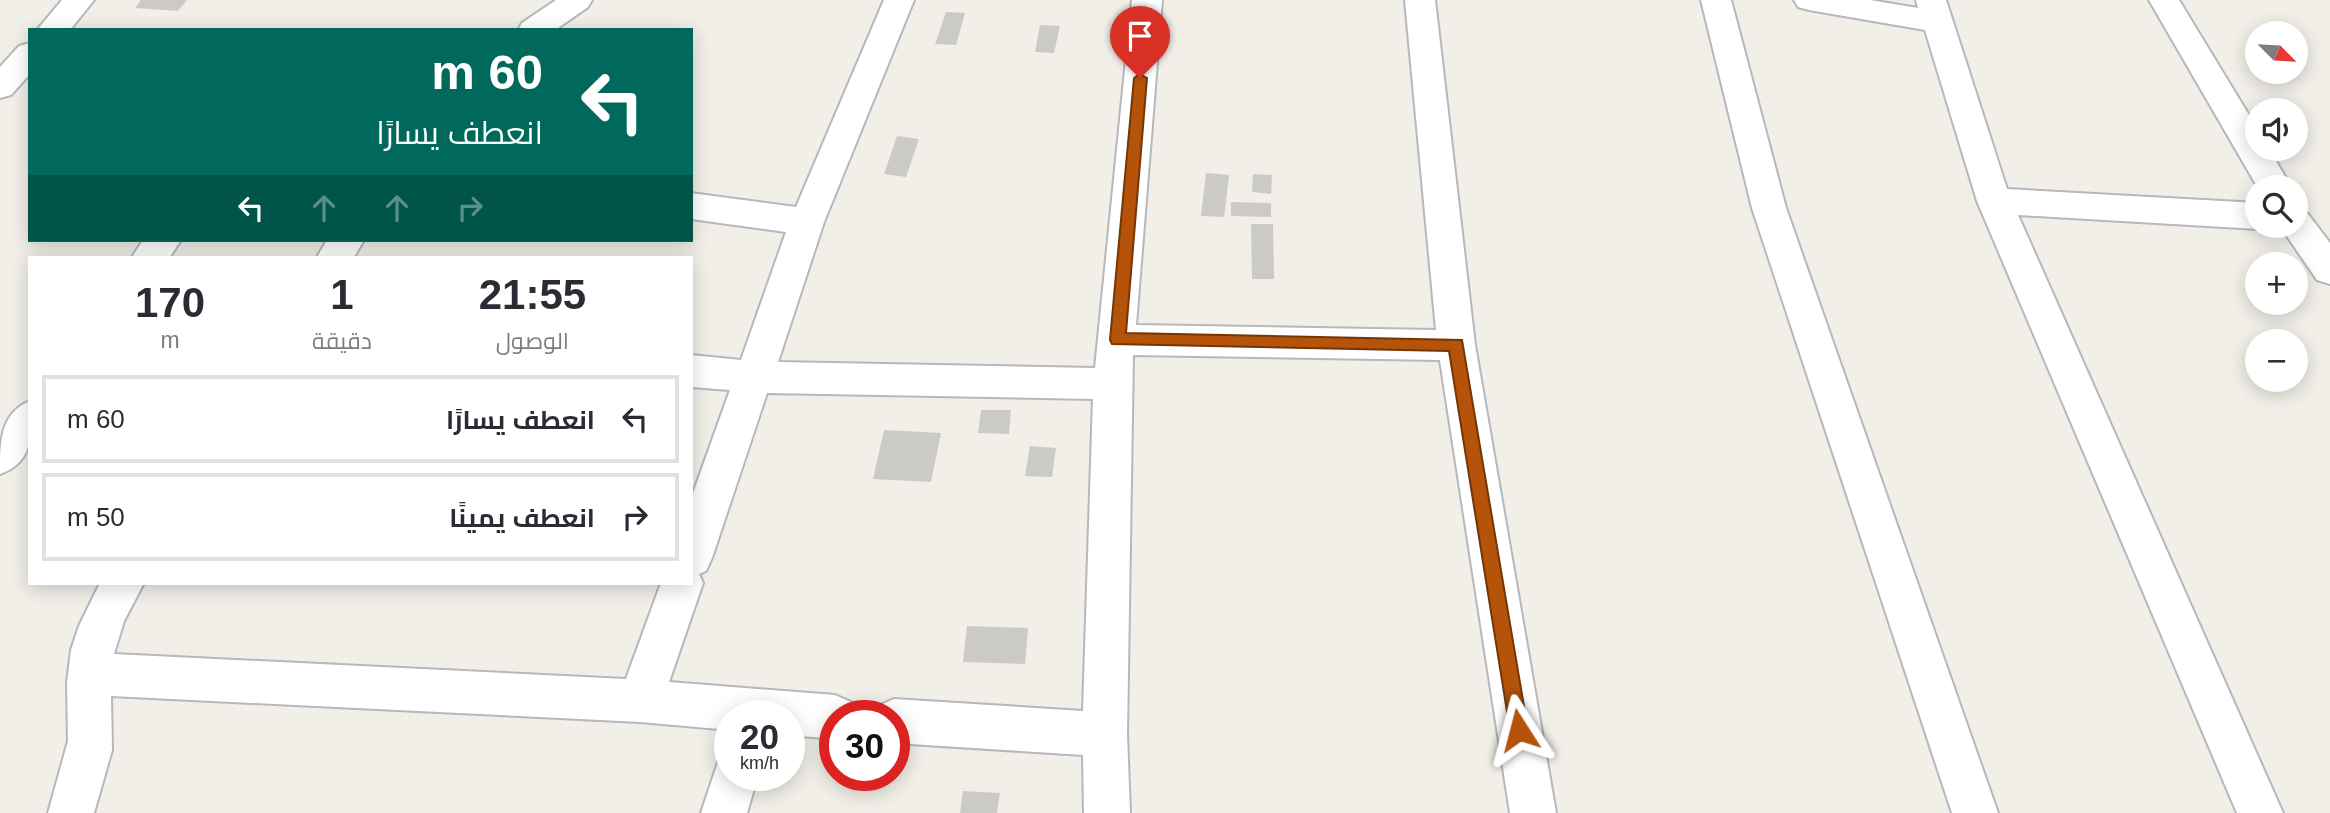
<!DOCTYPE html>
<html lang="ar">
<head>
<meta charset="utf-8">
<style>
  body { margin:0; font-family:Helvetica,Cairo,sans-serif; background:#f2f2f3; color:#2b2b33; direction:rtl; height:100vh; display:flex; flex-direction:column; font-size:26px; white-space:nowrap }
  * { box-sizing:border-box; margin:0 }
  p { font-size:23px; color:#7c7c81 }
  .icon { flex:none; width:38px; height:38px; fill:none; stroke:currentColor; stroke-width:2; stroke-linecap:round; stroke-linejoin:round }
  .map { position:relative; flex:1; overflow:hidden; direction:ltr }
  .side { position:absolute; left:28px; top:256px; width:665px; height:329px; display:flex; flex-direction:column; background:#fff; border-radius:0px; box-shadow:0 4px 18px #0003; direction:rtl }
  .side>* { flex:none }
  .banner { position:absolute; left:28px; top:28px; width:665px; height:214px; border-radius:0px; box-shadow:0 4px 18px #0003; direction:rtl; background:#00695c; color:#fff; overflow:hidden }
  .needle { width:46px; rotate:114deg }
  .buttons { position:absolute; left:2245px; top:21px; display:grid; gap:14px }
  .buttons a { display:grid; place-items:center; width:63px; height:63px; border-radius:50%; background:#fff; box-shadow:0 4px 18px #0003; font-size:35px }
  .speed { position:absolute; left:714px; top:700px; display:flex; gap:14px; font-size:35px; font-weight:700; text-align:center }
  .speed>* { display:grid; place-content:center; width:91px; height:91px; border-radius:50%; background:#fff; box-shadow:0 4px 18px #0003; line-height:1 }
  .speed small { font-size:18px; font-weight:400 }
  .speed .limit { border:10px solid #d22; background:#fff; color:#111 }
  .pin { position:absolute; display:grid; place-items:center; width:60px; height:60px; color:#fff; margin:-72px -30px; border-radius:50% 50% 50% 0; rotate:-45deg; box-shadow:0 0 7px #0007 }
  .pin .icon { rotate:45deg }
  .me { position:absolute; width:77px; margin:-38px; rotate:351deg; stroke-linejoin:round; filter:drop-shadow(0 0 5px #0008) }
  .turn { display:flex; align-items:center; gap:24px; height:147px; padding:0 35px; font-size:32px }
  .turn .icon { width:91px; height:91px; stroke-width:2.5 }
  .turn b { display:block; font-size:49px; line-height:60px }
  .lanes { display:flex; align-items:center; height:66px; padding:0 35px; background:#0003; justify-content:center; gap:35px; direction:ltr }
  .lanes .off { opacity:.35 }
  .eta { display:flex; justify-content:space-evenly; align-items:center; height:119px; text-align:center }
  .eta b { font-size:42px; font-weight:700; line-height:49px }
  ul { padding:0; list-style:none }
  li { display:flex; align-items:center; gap:21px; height:88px; margin:0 14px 10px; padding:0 21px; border:4px solid #e1e1e2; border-radius:0px }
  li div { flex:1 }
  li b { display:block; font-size:26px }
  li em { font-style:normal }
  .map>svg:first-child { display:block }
  .building { fill:#cccac5 }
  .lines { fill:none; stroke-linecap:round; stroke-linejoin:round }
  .minor-casing { stroke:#b5b8bc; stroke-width:4 }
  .minor { fill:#fff; fill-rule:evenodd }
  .route { fill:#b45309; stroke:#753606; stroke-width:2 }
</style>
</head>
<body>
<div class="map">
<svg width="2330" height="813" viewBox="0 0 2330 813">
  <rect width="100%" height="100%" fill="#f1efe8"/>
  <g class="building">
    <path d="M141,0H187L178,11L135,8Z"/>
    <path d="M946,12L965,13L956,45L935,44Z"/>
    <path d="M1040,25L1060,26L1054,53L1035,52Z"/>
    <path d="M897,136L919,139L906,177L884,174Z"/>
    <path d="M1206,173L1229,175L1224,217L1201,216Z"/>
    <path d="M1253,174L1272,175L1271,194L1252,192Z"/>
    <path d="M1231,202L1271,203V217L1231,216Z"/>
    <path d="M1251,224H1273L1274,279H1252Z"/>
    <path d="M981,410H1011L1009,434L978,433Z"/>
    <path d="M884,430L941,433L931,482L873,479Z"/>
    <path d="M1030,446L1056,448L1052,477L1025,476Z"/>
    <path d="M967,626L1028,628L1025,664L963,662Z"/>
    <path d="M963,791L1000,793L997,813H960Z"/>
  </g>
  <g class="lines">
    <defs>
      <g id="minor">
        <path d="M62,0H94L70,30H37Z"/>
        <path d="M556,0H592L588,7L555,30H518L522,23Z"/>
        <path d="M884,0H914L824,222L778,362L1095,368L1132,0H1162L1136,325L1436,330L1405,0H1435L1475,345L1556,813H1510L1440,360L1133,355L1127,734L1130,813H1084L1083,755L894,743V716H874L878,706L894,699L1083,711L1093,399L767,393L712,558L706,571L699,574L703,583L669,682L835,695L851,702L857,716H835V739L789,735V716H730V730L640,722L111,696L112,750L94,813H48L68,741L67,683L71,650L79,626L100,583H144L124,621L114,654L626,679L661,583H691V499L730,390L691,387V355L741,360L786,232L691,219V193L796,207Z"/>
        <path d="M1701,0H1731L1786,208L1998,813H1952L1752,208Z"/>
        <path d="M1794,0H1870L1918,8L1916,0H1946L2007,189L2258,203V226H2269L2258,229L2018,215L2283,813H2237L1977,201L1925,30L1809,10L1798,7Z"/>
        <path d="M2149,0H2179L2258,130V149H2269L2291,187L2258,188Z"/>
        <path d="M30,43V74L11,95L0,98V67L19,46Z"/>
        <path d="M2296,210L2308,214L2330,243V284L2317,280L2280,226H2296Z"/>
        <path d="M143,240H181L170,257H132Z"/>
        <path d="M327,240H364L354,257H317Z"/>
        <path d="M30,401C30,433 36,461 0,474C0,442 0,413 30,401Z"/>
        <path d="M730,754V775H758L747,813H701L719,759Z"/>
      </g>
    </defs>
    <use href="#minor" class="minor-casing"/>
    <use href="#minor" class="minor"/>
  </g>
  <path class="route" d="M1140,74L1147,78L1126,333L1462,340L1528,730L1526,737L1519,740L1513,737L1510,730L1449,351L1112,344L1110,340L1134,78Z"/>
</svg>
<div class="buttons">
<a><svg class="needle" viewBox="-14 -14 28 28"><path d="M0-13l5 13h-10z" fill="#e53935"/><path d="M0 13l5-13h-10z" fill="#7c7c81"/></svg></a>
<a><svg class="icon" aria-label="sound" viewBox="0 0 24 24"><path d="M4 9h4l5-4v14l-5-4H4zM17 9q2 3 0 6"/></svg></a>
<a><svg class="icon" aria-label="search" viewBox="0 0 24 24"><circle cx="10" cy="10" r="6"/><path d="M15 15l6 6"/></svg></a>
<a>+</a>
<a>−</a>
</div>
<div class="speed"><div>20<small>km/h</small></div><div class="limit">30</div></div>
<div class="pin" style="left:1140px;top:78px;background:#d93025"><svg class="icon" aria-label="arrive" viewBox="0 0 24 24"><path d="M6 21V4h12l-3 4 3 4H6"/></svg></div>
<svg class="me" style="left:1519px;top:730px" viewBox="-20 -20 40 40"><path d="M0-17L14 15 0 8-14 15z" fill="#b45309" stroke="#fff" stroke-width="4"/></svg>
<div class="banner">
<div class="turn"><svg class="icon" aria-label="left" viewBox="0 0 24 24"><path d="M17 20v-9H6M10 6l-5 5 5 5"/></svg><div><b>60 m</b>انعطف يسارًا</div></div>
<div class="lanes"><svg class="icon" aria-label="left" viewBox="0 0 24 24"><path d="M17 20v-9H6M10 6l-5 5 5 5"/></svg><svg class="icon off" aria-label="ahead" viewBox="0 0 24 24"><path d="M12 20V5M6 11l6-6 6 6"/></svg><svg class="icon off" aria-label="ahead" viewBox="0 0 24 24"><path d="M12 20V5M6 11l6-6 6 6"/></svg><svg class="icon off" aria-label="right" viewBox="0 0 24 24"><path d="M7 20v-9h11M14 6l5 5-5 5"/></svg></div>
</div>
<section class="side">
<div class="eta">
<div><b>21:55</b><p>الوصول</p></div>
<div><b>1</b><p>دقيقة</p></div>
<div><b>170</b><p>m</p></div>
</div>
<ul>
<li><svg class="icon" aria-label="left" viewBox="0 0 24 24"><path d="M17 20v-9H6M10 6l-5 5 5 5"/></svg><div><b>انعطف يسارًا</b></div><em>60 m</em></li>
<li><svg class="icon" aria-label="right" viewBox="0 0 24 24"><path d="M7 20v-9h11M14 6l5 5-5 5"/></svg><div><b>انعطف يمينًا</b></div><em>50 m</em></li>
</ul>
</section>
</div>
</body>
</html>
